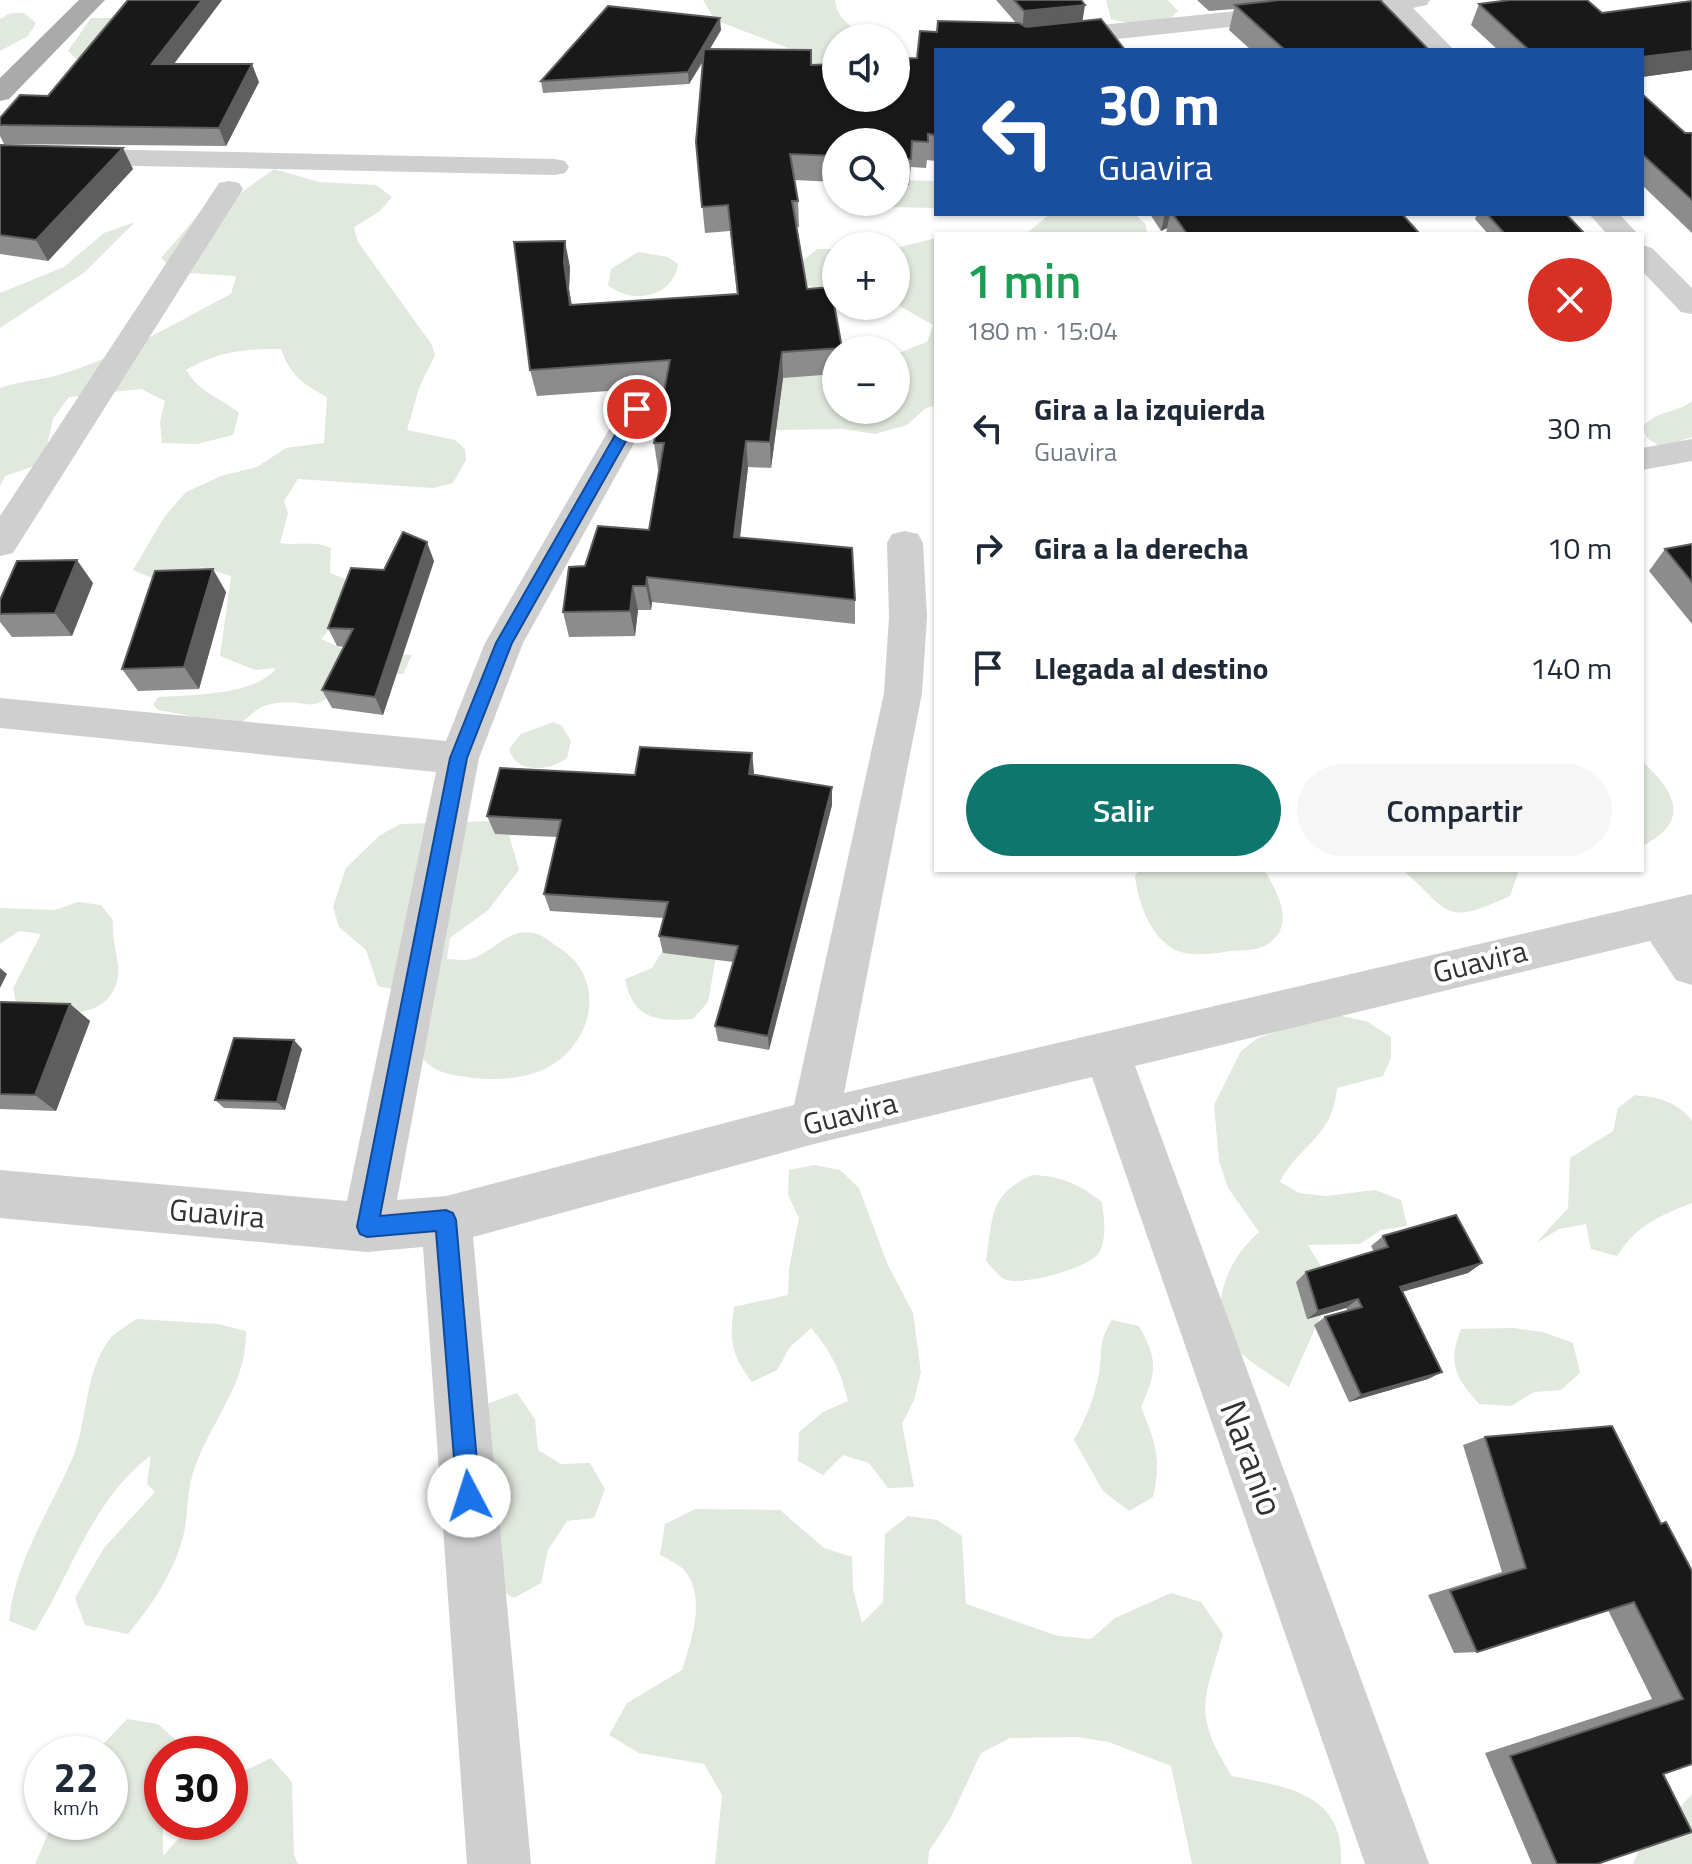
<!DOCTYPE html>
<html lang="es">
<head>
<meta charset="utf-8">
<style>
  body { margin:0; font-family:"Titillium Web",sans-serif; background:#f6f6f7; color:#1f2937; height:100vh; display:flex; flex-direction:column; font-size:30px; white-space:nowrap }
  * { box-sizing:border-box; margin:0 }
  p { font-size:26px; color:#747a83 }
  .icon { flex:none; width:44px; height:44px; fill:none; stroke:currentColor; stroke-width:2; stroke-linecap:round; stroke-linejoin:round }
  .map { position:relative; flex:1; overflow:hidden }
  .drawer { position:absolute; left:934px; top:232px; width:710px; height:640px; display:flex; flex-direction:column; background:#fff; border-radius:0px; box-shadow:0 2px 6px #0004 }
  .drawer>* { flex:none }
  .guide { position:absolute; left:934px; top:48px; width:710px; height:168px; border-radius:0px; box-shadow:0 2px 6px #0004; background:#1a4fa0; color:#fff; overflow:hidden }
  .tools { position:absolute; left:822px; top:24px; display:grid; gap:16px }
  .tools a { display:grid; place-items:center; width:88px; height:88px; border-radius:50%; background:#fff; box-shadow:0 2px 6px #0004; font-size:40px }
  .speed { position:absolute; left:24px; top:1736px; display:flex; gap:16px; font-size:40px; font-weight:700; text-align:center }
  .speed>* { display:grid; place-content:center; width:104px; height:104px; border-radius:50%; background:#fff; box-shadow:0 2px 6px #0004; line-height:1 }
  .speed small { font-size:20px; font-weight:400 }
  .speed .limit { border:12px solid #d22; background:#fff; color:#111 }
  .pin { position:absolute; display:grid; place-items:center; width:68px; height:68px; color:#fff; margin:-34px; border:4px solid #fff; border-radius:50%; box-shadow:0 2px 8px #0007 }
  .me { position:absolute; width:88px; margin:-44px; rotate:355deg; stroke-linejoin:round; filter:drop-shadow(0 0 6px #0008) }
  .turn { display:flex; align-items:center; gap:28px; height:168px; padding:0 32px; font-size:36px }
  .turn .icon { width:104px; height:104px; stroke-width:2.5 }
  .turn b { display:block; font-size:56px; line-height:68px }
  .round { display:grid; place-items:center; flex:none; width:84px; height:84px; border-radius:42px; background:#f6f6f7 }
  .overview { display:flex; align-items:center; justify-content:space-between; height:136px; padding:0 32px }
  h1 { font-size:48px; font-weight:600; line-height:60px; color:#1e9e55 }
  .action { display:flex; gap:16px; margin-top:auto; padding:16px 32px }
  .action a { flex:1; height:92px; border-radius:48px; background:#0f766e; color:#fff; font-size:32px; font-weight:600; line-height:92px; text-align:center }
  .action a+a { background:#f6f6f7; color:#1f2937 }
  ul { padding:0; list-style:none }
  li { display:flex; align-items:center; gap:24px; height:120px; padding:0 32px }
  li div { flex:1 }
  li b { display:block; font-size:30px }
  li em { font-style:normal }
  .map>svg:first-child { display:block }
  .green { fill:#e1e8dd }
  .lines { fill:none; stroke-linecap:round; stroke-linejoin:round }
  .minor { fill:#cfcfcf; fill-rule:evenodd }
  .major { fill:#aaa; fill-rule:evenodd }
  .wall { fill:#8c8c8c }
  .shaded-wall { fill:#5e5e5e }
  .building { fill:#191919; stroke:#5e5e5e; stroke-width:2 }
  .route { fill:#1a73e8; stroke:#114b97; stroke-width:2 }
  .labels { text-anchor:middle; stroke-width:8; stroke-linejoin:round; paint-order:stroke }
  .street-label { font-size:30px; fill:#323232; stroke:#fff }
  .near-street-label { font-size:36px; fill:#323232; stroke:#fff }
</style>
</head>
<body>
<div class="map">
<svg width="1692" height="1864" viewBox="0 0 1692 1864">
  <rect width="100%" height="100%" fill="#fff"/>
  <g class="green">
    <path d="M703,0H835C836,18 854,30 869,38H836V76L820,77L796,51L715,20Z"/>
    <path d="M1106,0H1168L1178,11L1158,31L1111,19Z"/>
    <path d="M11,13H24L36,23L28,36L0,51V19Z"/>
    <path d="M91,18H127L80,62L68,51Z"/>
    <path d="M274,169L319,182L376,185L392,197L379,212L354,227L358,242L432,345L435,355L419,388L407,430L455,440L465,449L466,460L453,483L433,488L298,479L284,501L288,513L280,543C298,546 314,540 331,548L330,573L345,579C347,613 343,614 321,639L350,652L412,655L403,674L349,672C310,727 312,692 264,706C255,709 246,720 239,725L158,710L153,705L158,697C188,695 258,695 276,668L255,670L220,656L231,576L201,567L164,583L133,570L165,516L186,492L221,476L257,467L286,448L324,443L327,397C304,385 289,374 281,349C241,349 221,351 186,370C201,394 218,396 239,413L233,435L197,444L162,443L160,422L165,401L141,389L69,397L53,419L43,463L5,476L0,486V388C18,381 36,381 55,376C117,359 174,323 231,294L236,276L175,272L161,258L205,207L235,197Z"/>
    <path d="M899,180L936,181V208L892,207L889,202H896Z"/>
    <path d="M1050,214H1135L1146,225L1147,234H1026Z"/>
    <path d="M135,222L85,272L0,328V293L64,267L104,233Z"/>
    <path d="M936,238V405L926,408L907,425L875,434L843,429L777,430L745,417L671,404L653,385L836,356V410H896V354L927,342L933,325L896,304V248Z"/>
    <path d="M817,249H836V295L799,282L798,264Z"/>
    <path d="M638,252L668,257L678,264C673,298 631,305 608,285L611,269Z"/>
    <path d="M1692,401V437L1661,447L1647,438L1643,427C1656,410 1676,414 1692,401Z"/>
    <path d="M553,722L562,726L571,741L567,758C550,771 516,775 509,749L521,734Z"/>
    <path d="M1642,761C1675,792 1692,821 1642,846Z"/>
    <path d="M497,821L509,835L519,870L488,910L450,938L447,959C454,959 464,961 471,959C494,952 510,925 537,934C544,936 552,943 558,947C610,979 593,1049 540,1071C519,1079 497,1080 474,1078C455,1075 438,1075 424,1060C409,1042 407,1014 401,991L378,986L366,950L339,927L333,907L346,868L379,836L400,824Z"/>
    <path d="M1140,870H1264C1278,892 1297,927 1266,945C1257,951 1241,950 1230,951C1212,954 1186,958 1170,947C1148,931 1138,901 1135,876Z"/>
    <path d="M1403,870H1519L1510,896C1443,926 1452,914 1403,870Z"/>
    <path d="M78,902L101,905L113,920C111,940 120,962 118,976C110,1026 51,1012 17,1007L13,988L41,934L19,931L0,944V908L55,910Z"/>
    <path d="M663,950L716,957L708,1002L693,1019C657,1022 633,1019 625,979L652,968Z"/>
    <path d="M1343,1016L1368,1022L1391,1037V1058L1383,1076L1337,1088C1332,1139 1300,1143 1280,1182L1299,1193L1326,1196L1375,1190L1401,1200L1407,1226L1381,1230L1360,1244L1308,1245L1322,1268L1331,1293L1289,1387C1273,1376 1253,1365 1239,1351C1202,1314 1227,1260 1259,1232L1228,1188L1219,1161L1214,1105L1241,1051L1258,1038L1321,1017Z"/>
    <path d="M1635,1095C1657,1097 1679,1102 1692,1121V1203C1659,1216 1637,1225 1617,1256L1591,1249L1586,1224L1559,1229L1536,1243L1568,1208L1570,1158L1613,1131L1618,1108Z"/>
    <path d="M814,1165L840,1170L859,1188L887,1263L913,1313L921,1372L914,1400L902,1424L914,1487L888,1488L869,1463L843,1455L823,1475L798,1461L799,1432L823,1412L848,1401C841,1372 831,1351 811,1328L790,1347L777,1370L752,1382C731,1354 729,1341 734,1307L788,1295L789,1268L799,1218L788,1195L789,1170Z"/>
    <path d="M1032,1175C1061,1176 1079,1184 1102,1202C1104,1219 1107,1235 1100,1251C1093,1268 1020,1287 1004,1279C998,1275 991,1266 986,1261C993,1218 988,1195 1032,1175Z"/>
    <path d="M137,1319L218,1324L246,1331C247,1386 209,1422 193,1473C187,1492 188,1514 184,1533C175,1571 152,1605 128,1634L85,1625L75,1598L104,1548L155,1492L147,1484L151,1455C92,1500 73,1570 35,1631L9,1621C15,1560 49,1513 73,1457C88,1419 84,1376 108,1341C115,1332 128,1325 137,1319Z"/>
    <path d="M1112,1320L1139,1326C1158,1360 1157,1372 1141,1407C1155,1442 1162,1459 1153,1497L1129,1511L1103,1491L1074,1440C1086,1419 1094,1398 1099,1374C1103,1349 1097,1345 1112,1320Z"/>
    <path d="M1514,1328L1543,1332L1573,1343L1580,1373L1561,1390L1534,1392L1511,1406L1479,1404C1456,1378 1447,1364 1461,1329Z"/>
    <path d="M517,1393L535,1419L538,1450L561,1464L590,1463L605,1489L594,1518L567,1521L548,1550L541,1583L514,1598L490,1584L485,1434L489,1403Z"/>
    <path d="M695,1509L780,1510L824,1548L852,1557L853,1589L862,1623L883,1602L885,1534L908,1516L937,1520L962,1536L966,1604L1058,1636L1091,1639L1115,1618L1171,1593L1201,1602L1223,1634C1204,1701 1192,1713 1232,1776C1285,1787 1345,1792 1341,1864H1192L1171,1766L1109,1742L1077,1737L1010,1738L981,1753L950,1819L929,1851L928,1864H715L722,1795L704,1764L639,1753L609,1735L627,1703L682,1670C691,1641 706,1600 686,1572C681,1565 667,1559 660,1555L665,1524Z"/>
    <path d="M127,1719L158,1724L180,1744L178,1754H162L163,1856L194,1822H230V1781L236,1775L271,1758L292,1782L294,1855L298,1864H35L53,1822H110V1754H94Z"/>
    <path d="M1692,1794V1864H1633L1646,1833L1671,1817Z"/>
  </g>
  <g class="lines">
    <g class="minor">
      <path d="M1347,0H1430L1427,5L1413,8L1454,50H1427L1388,10L1051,46L1038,38L1051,30Z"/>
      <path d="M0,147L555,159L565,161L569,167L565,173L555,175L0,163Z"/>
      <path d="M229,181L239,183L243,189L13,553L0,556V516L215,189L219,183Z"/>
      <path d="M1589,214H1619L1638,234H1607Z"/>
      <path d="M1642,245L1652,248L1692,288V314L1681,312L1642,271Z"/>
      <path d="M637,398L649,402L653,409L523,643L479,758L397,1200L446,1196L794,1105L884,693L889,617L887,543L892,534L905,531L918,534L923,543L927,617L922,693L844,1093L1692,894V985L1676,980L1650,941L1135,1066L1429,1864H1365L1092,1077L814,1144L473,1237L531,1864H467L423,1247L367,1252L0,1218V1170L347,1201L436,772L0,728V698L446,741L485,643L621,409L625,402Z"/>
      <path d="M1692,439V461L1642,470V448Z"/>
    </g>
    <path class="major" d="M79,0H105L9,99L0,101V78Z"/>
  </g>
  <g class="wall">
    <path d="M222,0L174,64L259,82L226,146L4,144L0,136V125L48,96Z"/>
    <path d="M996,0H1081L1082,21L936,50V161L927,160L926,168L911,167L909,185H896V142H836V182L794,180L798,201L799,227H797L807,289L842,348V350H836V374L783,378L771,468L748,467L740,538L855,600V624L652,602L651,610H638L635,636L569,637L563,612L585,566L649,530L659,469H658L654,443L665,387L537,396L530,370L570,267L569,289L572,305L737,294L730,231L705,233L696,142L703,62L689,84L543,93L541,81L721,30L710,49L811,65L917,58L937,32L1016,23Z"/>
    <path d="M1197,0H1383L1382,2L1429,50H1251L1229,30L1234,9L1209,11Z"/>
    <path d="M1692,1V70L1642,77V50H1498L1471,25L1479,4L1602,13Z"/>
    <path d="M1642,94L1685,133H1692V233L1642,185Z"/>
    <path d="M0,145L133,169L48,261L0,254Z"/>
    <path d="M1150,214H1402L1187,234H1166L1167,228L1161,231Z"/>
    <path d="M1477,214H1566L1585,234H1488L1475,219Z"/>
    <path d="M1692,544V624L1649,571L1665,549Z"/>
    <path d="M434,561L383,715L332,708L322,690L344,647L337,646L328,628L384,570Z"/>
    <path d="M93,583L72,636L12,637L0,622V614Z"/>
    <path d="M226,592L199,689L138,691L122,669Z"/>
    <path d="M752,753L753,775L832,805L769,1050L718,1041L715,1026L733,962L663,953L659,936L664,918L550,911L544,894L557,837L495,834L487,816L635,775Z"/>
    <path d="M0,1002L70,1004L90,1021L56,1111L0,1109Z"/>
    <path d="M302,1049L285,1110L224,1108L215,1100Z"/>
    <path d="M1383,1236L1482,1263L1468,1273L1402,1292L1442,1372L1428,1379L1349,1402L1314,1325L1325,1317L1348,1311L1346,1308L1307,1319L1296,1282L1306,1272L1374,1252L1371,1246Z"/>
    <path d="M1485,1437L1661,1523L1692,1764L1663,1774L1597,1864H1532L1485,1753L1652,1699L1608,1610L1477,1652L1454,1653L1428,1595L1502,1572L1463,1445Z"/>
  </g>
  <g class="shaded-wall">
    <path d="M202,0H222L160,82L152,64Z"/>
    <path d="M1085,5L1082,24L1022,30L1024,11Z"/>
    <path d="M720,18L721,30L689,84L688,72Z"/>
    <path d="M1692,51V70L1642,77V57Z"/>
    <path d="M252,64L259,82L226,146L219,128Z"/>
    <path d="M123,148L133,169L48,261L36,240Z"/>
    <path d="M1165,214H1170L1167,228L1161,231Z"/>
    <path d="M565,241L570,267L569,289L576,332L564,263Z"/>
    <path d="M782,352L783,378L771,468L770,442Z"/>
    <path d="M746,441L748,467L737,562L734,537Z"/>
    <path d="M427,542L434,561L383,715L375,697Z"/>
    <path d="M77,560L93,583L72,636L55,613Z"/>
    <path d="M213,569L226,592L199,689L184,667Z"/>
    <path d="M647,577L652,602L651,610L646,586Z"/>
    <path d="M633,586L638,610L635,636L630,611Z"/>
    <path d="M752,753L754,772L751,792L749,774Z"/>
    <path d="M832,787V805L769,1050L768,1036Z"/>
    <path d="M0,968L7,974L0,988Z"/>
    <path d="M70,1004L90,1021L56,1111L35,1095Z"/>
    <path d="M294,1040L302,1049L285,1110L277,1102Z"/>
    <path d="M1482,1263L1468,1273L1387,1296L1400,1287Z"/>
    <path d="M1358,1299L1346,1308L1307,1319L1318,1311Z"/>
    <path d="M1442,1372L1428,1379L1349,1402L1361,1395Z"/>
  </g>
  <g class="building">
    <path d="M128,0H202L152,64H252L219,128L0,125V118L20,95L48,96Z"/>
    <path d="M1014,0H1081L1085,5L1024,11Z"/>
    <path d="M1280,0H1380L1429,50H1285L1235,5Z"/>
    <path d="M1510,0H1587L1602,13L1692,1V51L1642,57V50H1529L1479,4Z"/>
    <path d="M608,6L720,18L688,72L541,81Z"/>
    <path d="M1101,19L1125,50H936V135L928,134V142L912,141L911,159H896V142H836V156L790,154L798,201H792L807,289L831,287L842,348L782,352L770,442L746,441L734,537L852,548L855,600L647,577L646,586H633L630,611L563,612L569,567L585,566L598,526L649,530L664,443H654L670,360L530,370L514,242L565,241L564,263L570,305L738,294L728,205L702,207L696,142L704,49L811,50V65L836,64V98H896V59L917,58L920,31L937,32L938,21L1019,23L1026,27Z"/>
    <path d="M1642,94L1685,133H1692V200L1642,154Z"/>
    <path d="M0,145L123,148L36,240L0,235Z"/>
    <path d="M1173,214H1402L1420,234H1187Z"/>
    <path d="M1487,214H1566L1585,234H1505Z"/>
    <path d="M403,532L427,542L375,697L322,690L353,629L328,628L351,568L384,570Z"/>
    <path d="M1692,544V582L1665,549Z"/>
    <path d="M77,560L55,613L0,614V600L17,561Z"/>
    <path d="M213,569L184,667L122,669L155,571Z"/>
    <path d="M640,747L752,753L749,774L832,787L768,1036L715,1026L738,946L659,936L668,902L544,894L561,820L487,816L500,768L635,775Z"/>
    <path d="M0,1002L70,1004L35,1095L0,1094Z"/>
    <path d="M234,1038L294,1040L277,1102L215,1100Z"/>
    <path d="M1456,1215L1482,1263L1400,1287L1442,1372L1361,1395L1325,1317L1362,1307L1358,1299L1318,1311L1306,1272L1388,1247L1383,1236Z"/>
    <path d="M1612,1426L1661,1524L1666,1522L1692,1571V1764L1663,1774L1692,1832L1597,1864H1557L1510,1756L1683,1699L1634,1602L1477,1652L1450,1591L1526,1568L1485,1437Z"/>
  </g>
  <path class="route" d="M637,404L644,409L512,643L467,758L380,1216L446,1210L453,1213L456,1220L480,1496L477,1504L469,1508L461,1504L457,1496L436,1231L367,1237L360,1234L357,1227L450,758L496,643L630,409Z"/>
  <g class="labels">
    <g class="street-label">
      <text transform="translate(1480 962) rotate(-14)" y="10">Guavira</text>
      <text transform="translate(850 1114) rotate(-14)" y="10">Guavira</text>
      <text transform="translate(217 1214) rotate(5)" y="10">Guavira</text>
    </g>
    <g class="near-street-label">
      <text transform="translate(1252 1458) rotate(70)" y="13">Naranio</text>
    </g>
  </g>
</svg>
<div class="tools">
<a><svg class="icon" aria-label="sound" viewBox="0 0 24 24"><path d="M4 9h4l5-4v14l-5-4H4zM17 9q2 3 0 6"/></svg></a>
<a><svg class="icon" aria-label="search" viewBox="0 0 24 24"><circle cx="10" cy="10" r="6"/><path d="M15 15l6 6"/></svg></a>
<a>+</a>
<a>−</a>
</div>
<div class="speed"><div>22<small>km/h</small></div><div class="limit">30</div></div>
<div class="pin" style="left:637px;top:409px;background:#d93025"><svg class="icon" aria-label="arrive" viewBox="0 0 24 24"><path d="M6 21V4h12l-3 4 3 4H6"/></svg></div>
<svg class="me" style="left:469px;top:1496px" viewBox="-20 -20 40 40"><circle r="19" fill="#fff"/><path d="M0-13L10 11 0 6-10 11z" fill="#1a73e8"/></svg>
<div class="guide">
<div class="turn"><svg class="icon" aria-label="left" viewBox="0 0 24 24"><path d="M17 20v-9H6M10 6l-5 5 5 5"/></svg><div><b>30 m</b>Guavira</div></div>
</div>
<section class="drawer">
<div class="overview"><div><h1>1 min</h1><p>180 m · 15:04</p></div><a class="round" style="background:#d93025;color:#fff"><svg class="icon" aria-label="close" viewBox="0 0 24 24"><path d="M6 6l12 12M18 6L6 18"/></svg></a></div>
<ul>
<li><svg class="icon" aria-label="left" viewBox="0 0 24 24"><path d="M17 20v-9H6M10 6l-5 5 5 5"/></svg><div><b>Gira a la izquierda</b><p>Guavira</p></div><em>30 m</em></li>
<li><svg class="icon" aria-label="right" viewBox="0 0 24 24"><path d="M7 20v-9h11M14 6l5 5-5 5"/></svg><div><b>Gira a la derecha</b></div><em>10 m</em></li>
<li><svg class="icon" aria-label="arrive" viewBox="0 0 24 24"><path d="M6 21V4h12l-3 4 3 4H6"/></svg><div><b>Llegada al destino</b></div><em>140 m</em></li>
</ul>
<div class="action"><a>Salir</a><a>Compartir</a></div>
</section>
</div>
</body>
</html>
